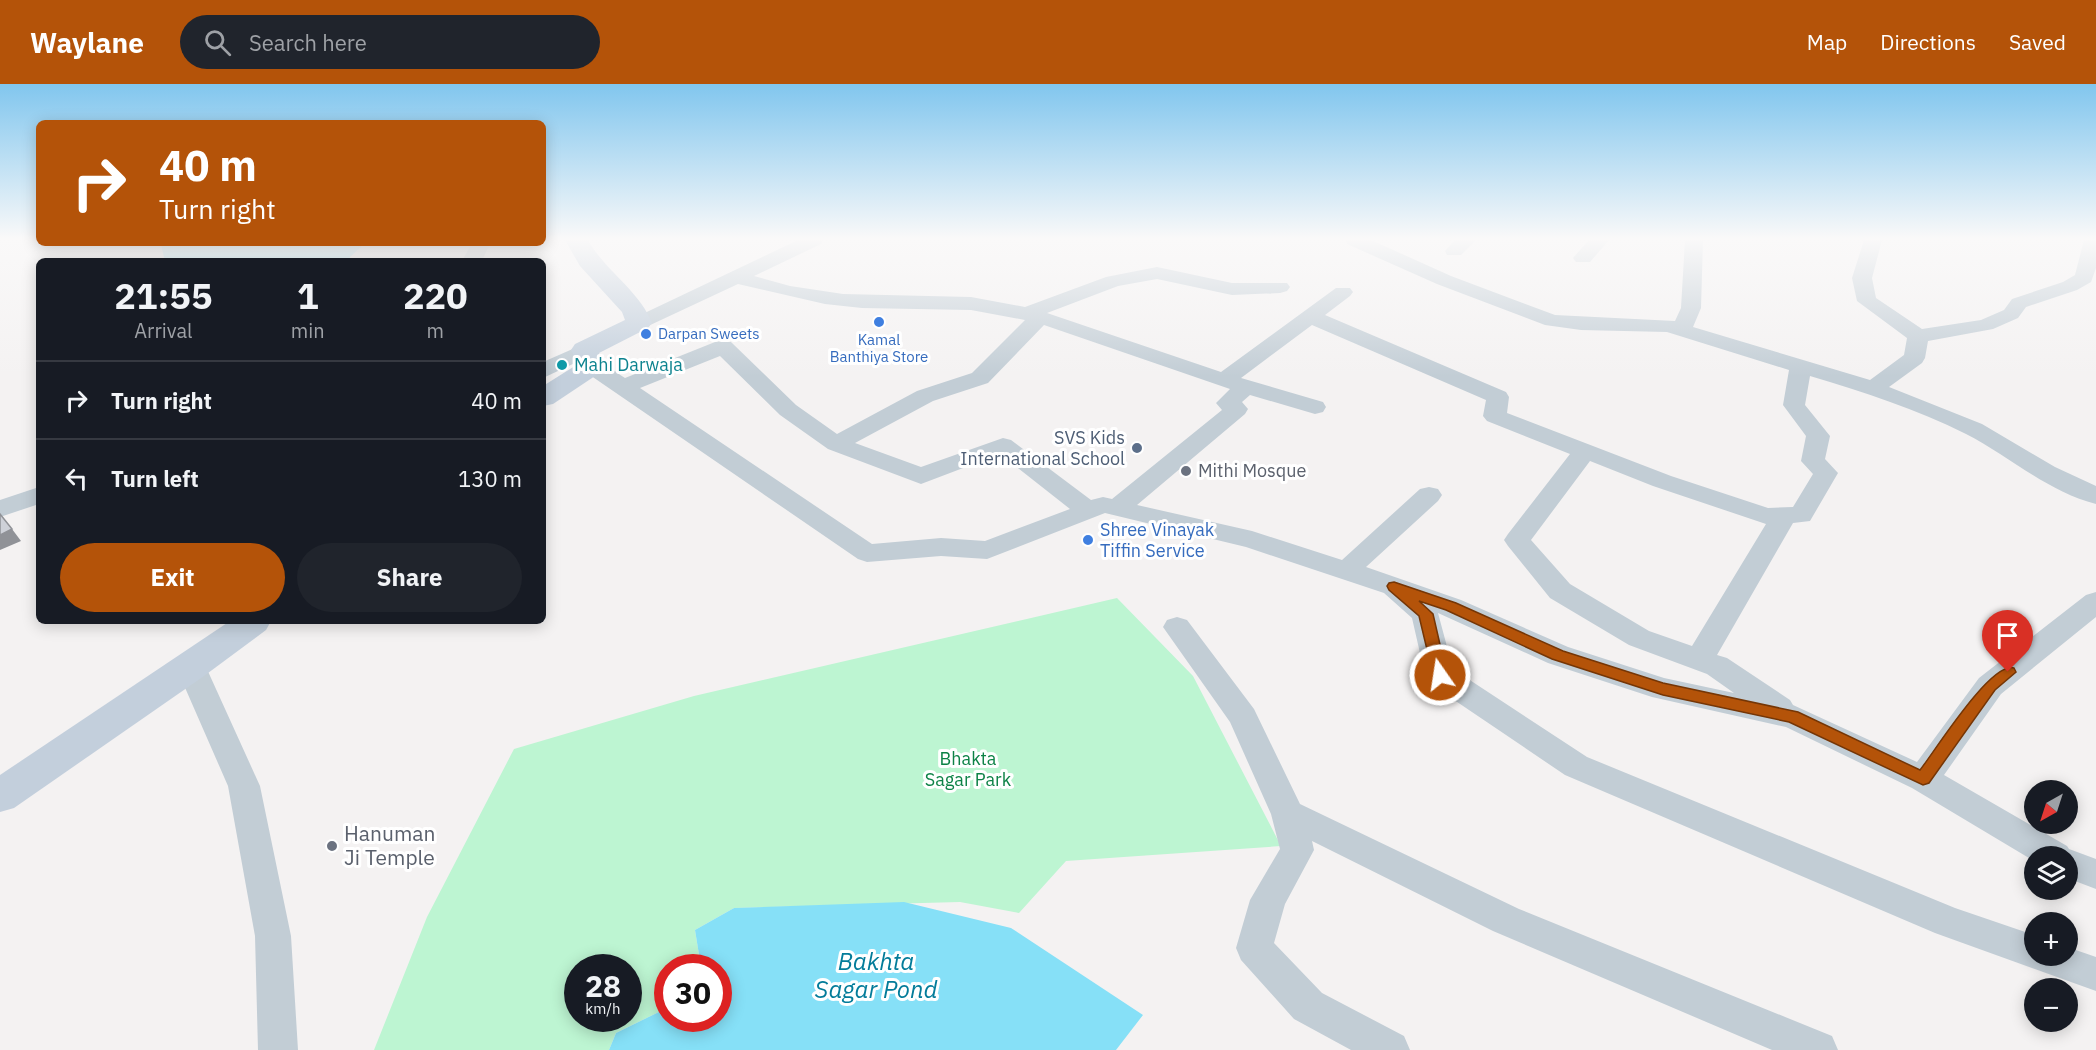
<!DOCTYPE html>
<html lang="en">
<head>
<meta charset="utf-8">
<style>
  body { margin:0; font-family:"IBM Plex Sans",sans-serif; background:#20242c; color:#f1f3f6; height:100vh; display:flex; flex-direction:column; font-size:22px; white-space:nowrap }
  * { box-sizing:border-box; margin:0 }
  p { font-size:20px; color:#9ea1a6 }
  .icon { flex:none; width:33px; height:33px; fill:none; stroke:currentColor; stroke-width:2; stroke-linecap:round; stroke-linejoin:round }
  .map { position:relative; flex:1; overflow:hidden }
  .details { position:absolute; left:36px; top:174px; width:510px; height:366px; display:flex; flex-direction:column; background:#171b24; border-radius:9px; box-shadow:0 3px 15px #0003 }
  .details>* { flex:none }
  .banner { position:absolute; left:36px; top:36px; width:510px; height:126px; border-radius:9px; box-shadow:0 3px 15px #0003; background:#b45309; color:#fff; overflow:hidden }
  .needle { width:39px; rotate:219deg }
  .fabs { position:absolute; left:2024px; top:696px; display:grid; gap:12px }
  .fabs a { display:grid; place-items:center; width:54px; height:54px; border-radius:50%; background:#171b24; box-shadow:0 3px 15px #0003; font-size:30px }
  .speed { position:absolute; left:564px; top:870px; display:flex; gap:12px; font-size:30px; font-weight:700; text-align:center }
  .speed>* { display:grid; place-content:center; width:78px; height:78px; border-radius:50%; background:#171b24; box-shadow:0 3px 15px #0003; line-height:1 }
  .speed small { font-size:15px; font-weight:400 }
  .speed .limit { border:9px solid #d22; background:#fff; color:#111 }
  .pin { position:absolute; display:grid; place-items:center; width:51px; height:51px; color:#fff; margin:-62px -26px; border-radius:50% 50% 50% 0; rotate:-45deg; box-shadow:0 0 6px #0007 }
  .pin .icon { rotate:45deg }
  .me { position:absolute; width:66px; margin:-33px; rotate:347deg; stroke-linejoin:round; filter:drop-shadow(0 0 4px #0008) }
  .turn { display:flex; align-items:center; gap:21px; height:126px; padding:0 24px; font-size:27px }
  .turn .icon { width:78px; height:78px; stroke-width:2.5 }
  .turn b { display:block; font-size:42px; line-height:51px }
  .eta { display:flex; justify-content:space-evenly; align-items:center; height:102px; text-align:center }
  .eta b { font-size:36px; font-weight:700; line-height:42px }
  .primary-button { display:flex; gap:12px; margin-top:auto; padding:12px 24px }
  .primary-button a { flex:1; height:69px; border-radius:36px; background:#b45309; color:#fff; font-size:24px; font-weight:700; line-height:69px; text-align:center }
  .primary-button a+a { background:#20242c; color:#f1f3f6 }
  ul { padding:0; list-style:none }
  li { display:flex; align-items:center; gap:18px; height:78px; padding:0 24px; border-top:2px solid #363941 }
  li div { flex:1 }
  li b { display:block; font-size:22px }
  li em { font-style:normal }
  header { display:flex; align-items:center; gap:36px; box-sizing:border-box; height:84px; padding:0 30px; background:#b45309; color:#fff }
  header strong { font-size:28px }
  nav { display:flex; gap:33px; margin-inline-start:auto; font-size:21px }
  .search { width:420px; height:54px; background:#20242c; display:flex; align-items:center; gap:15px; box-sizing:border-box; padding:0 21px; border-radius:33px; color:#9ea1a6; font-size:22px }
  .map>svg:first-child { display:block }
  .green { fill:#bdf5d2; fill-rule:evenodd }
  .water { fill:#86e0f7 }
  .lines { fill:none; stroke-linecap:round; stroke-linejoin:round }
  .street { fill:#c2cdd5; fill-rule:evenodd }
  .secondary { fill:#c3cfdc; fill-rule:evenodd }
  .shaded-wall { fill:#909297 }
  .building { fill:#ced1d8; stroke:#909297; stroke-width:1.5 }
  .route { fill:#b45309; stroke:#753606; stroke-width:1.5 }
  .shop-dot { fill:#3f7fe0; stroke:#fff; stroke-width:2 }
  .culture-dot { fill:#0f9aa8; stroke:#fff; stroke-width:2 }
  .service-dot { fill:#5c6f8a; stroke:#fff; stroke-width:2 }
  .worship-dot { fill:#6b7280; stroke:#fff; stroke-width:2 }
  .labels { text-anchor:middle; stroke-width:6; stroke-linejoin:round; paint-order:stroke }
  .far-shop-label { font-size:15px; fill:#366cbe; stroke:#fff; text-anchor:start }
  .culture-label { font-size:18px; fill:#0d838f; stroke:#fff; text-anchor:start }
  .service-label { font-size:18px; fill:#4e5e75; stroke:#fff; text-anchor:end }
  .worship-label { font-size:18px; fill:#5b616d; stroke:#fff; text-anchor:start }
  .shop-label { font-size:18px; fill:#366cbe; stroke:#fff; text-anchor:start }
  .park-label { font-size:18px; fill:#0d8246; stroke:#fff }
  .near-worship-label { font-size:21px; fill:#5b616d; stroke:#fff; text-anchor:start }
  .near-water-label { font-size:24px; font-style:italic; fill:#037c9a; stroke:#fff }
</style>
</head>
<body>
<header>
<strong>Waylane</strong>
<div class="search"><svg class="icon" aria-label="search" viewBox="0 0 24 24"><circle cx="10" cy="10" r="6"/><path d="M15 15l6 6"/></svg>Search here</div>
<nav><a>Map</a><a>Directions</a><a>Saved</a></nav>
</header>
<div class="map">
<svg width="2096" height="966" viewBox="0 0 2096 966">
  <rect width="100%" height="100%" fill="#f4f2f2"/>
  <path class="green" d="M1117,514L1193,592L1281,762L1066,777L1019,829L960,818L734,824L695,846L701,883L668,884L667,924L616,949L609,966H374L427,833L514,665L694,612ZM578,884H628V934H578Z"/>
  <g class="water">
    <path d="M164,159H365L350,173L349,177H165L161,161Z"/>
    <path d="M904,818L1011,844L1143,931L1116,966H609L616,949L667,924L668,934H718V884L701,883L695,846L734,824Z"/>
  </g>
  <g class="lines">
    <g class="street">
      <path d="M798,156H823L821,160L754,192L790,202L843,210L971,213L1025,223L1106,193L1157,183L1232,199H1287L1290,203L1287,207L1280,209L1232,211L1157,195L1118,202L1047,229L1221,288L1336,204H1350L1353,208L1350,212L1325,231L1506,308L1509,313L1507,329L1671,392L1768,424L1793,423L1813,390L1801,377L1806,352L1783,321L1789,286L1667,248L1581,246L1545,241L1437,200L1347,160L1345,156H1371L1451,192L1555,231L1675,237L1681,224L1685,156H1703L1701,224L1693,243L1870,296L1904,271L1907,254L1857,217L1852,194L1864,156H1882L1872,194L1876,214L1922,245L1981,236L2004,226L2012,215L2063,198L2075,191L2084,156H2096V184L2091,198L2077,206L2026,223L2018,234L1993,245L1928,257L1925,274L1922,279L1889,303L1982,340L2055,383L2096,402V420C2048,408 2009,372 1966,350C1917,325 1863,308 1810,292L1805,321L1830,352L1825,375L1838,389L1810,437L1793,439L1717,571L1727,574L1790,616L1793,621L1917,678L1979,594L2086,511L2096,508V533L2001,610L1944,691L2067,762L2069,765L2096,775V805L2067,794V772H2034V777L1912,704L1786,643L1652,613L1548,579L1438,529L1453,585L1587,673L1955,824L2034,851V872H2067V863L2096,873V907L1935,849L1565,691L1429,599L1425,591L1412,534L1384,509L1246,463L1105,429L987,475L941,472L867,478L858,475L584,287L581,282L584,277C600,273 612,286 625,294L715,258L723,257L731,258L796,321L837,350L917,307L972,289L1025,236L971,226L862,224L825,220L738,200L646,243L639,245L632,243L629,239L632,235ZM1044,241L1230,305L1216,319L1222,326L1112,415L1103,413L1091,416L1011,356L1003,354L921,383L855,359L933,317L988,299ZM1312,241L1486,316L1483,332L1487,337L1570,370L1508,450L1504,456L1508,462L1550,514L1629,561L1707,590L1734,609L1664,594L1568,563L1461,516L1366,483L1438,417L1442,411L1438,405L1429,403L1420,405L1342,476L1252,447L1137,421L1245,330L1248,325L1242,318L1250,311L1315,330L1323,328L1326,323L1323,318L1241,294ZM720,272L780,331L828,365L921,400L1000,370L1070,425L985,457L941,454L872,460L640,304ZM1590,377L1653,402L1766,440L1692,562L1649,547L1570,500L1531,456Z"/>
      <path d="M1455,156H1476L1461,171H1447L1445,167Z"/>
      <path d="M1589,156H1609L1590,178H1576L1573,174Z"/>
      <path d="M472,159H490L482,177H462Z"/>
      <path d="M584,260L592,261L595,266L592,271L543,294V278Z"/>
      <path d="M39,403V420L0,433V416Z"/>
      <path d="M1177,533L1187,536L1254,625L1300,720L1519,825L1832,952L1838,966H1772L1493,847L1312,757L1314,766L1285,820L1274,859L1322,909L1404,952L1410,966H1351L1294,935L1241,876L1236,864L1250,816L1280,765L1271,730L1230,638L1163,543L1167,536Z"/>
      <path d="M191,572L201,575L206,583L260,702L291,852L298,966H258L255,852L228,702L176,583L181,575Z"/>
    </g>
    <g class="secondary">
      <path d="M565,156H588C605,187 639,206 652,239L648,244L599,269L605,282L601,288L553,320L543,322V302L578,280L571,266L575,260L625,236L622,228L580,182Z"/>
      <path d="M230,537H271L266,546L204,592L14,724L0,728V691Z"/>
    </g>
  </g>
  <path class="shaded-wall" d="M12,445L21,457L0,466V451Z"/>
  <path class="building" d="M0,430L12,445L0,451Z"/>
  <linearGradient id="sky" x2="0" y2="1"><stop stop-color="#81c6ee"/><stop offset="0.53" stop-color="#faf9f9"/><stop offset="1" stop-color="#faf9f9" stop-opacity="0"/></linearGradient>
  <rect width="2096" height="292" fill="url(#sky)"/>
  <path class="route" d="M1394,498L1456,519L1563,567L1663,599L1798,628L1920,686C1935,667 1991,577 2014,584L2016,588L1995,606L1929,699L1923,701L1789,638L1663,611L1552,575L1446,526L1419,517L1433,530L1447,591L1445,595H1434L1419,532L1389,506L1387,502L1389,499Z"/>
  <g class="shop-dot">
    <circle cx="879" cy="238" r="6"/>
    <circle cx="646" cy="250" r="6"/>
    <circle cx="1088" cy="456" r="6"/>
  </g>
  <circle class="culture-dot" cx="562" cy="281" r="6"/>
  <circle class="service-dot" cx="1137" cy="364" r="6"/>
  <g class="worship-dot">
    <circle cx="1186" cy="387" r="6"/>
    <circle cx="332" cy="762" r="6"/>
  </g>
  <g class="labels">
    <g class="far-shop-label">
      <text x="658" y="255">Darpan Sweets</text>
      <text x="879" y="261" text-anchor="middle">Kamal<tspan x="879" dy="17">Banthiya Store</tspan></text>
    </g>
    <g class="culture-label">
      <text x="574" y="287">Mahi Darwaja</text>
    </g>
    <g class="service-label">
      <text x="1125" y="360">SVS Kids<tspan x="1125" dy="21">International School</tspan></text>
    </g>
    <g class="worship-label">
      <text x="1198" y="393">Mithi Mosque</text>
    </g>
    <g class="shop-label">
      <text x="1100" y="452">Shree Vinayak<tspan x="1100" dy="21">Tiffin Service</tspan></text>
    </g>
    <g class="park-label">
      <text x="968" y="681">Bhakta<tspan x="968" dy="21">Sagar Park</tspan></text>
    </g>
    <g class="near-worship-label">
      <text x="344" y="757">Hanuman<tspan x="344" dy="24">Ji Temple</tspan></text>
    </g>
    <g class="near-water-label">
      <text x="876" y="886">Bakhta<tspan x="876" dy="28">Sagar Pond</tspan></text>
    </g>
  </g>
</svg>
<div class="fabs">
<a><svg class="needle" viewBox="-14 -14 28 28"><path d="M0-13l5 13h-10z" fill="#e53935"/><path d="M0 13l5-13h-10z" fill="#9ea1a6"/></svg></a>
<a><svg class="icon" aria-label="layers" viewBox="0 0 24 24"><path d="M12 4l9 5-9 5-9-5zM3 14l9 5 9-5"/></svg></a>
<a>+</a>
<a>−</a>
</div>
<div class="speed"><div>28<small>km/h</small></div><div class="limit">30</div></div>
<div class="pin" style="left:2008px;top:588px;background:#d93025"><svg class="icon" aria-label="arrive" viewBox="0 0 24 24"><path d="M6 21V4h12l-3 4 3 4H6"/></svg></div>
<svg class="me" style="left:1440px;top:591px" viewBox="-20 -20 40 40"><circle r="17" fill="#b45309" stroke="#fff" stroke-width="3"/><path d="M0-11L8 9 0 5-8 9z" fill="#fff"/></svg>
<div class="banner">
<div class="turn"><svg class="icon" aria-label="right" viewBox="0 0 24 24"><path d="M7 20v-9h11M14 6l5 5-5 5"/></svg><div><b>40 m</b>Turn right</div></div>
</div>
<section class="details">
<div class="eta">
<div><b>21:55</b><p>Arrival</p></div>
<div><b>1</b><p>min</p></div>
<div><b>220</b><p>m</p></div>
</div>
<ul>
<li><svg class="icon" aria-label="right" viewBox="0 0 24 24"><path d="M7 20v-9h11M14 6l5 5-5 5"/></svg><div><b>Turn right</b></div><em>40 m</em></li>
<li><svg class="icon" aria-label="left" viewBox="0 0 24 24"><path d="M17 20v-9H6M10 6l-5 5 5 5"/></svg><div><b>Turn left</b></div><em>130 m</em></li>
</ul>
<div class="primary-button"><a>Exit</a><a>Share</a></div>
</section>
</div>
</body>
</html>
